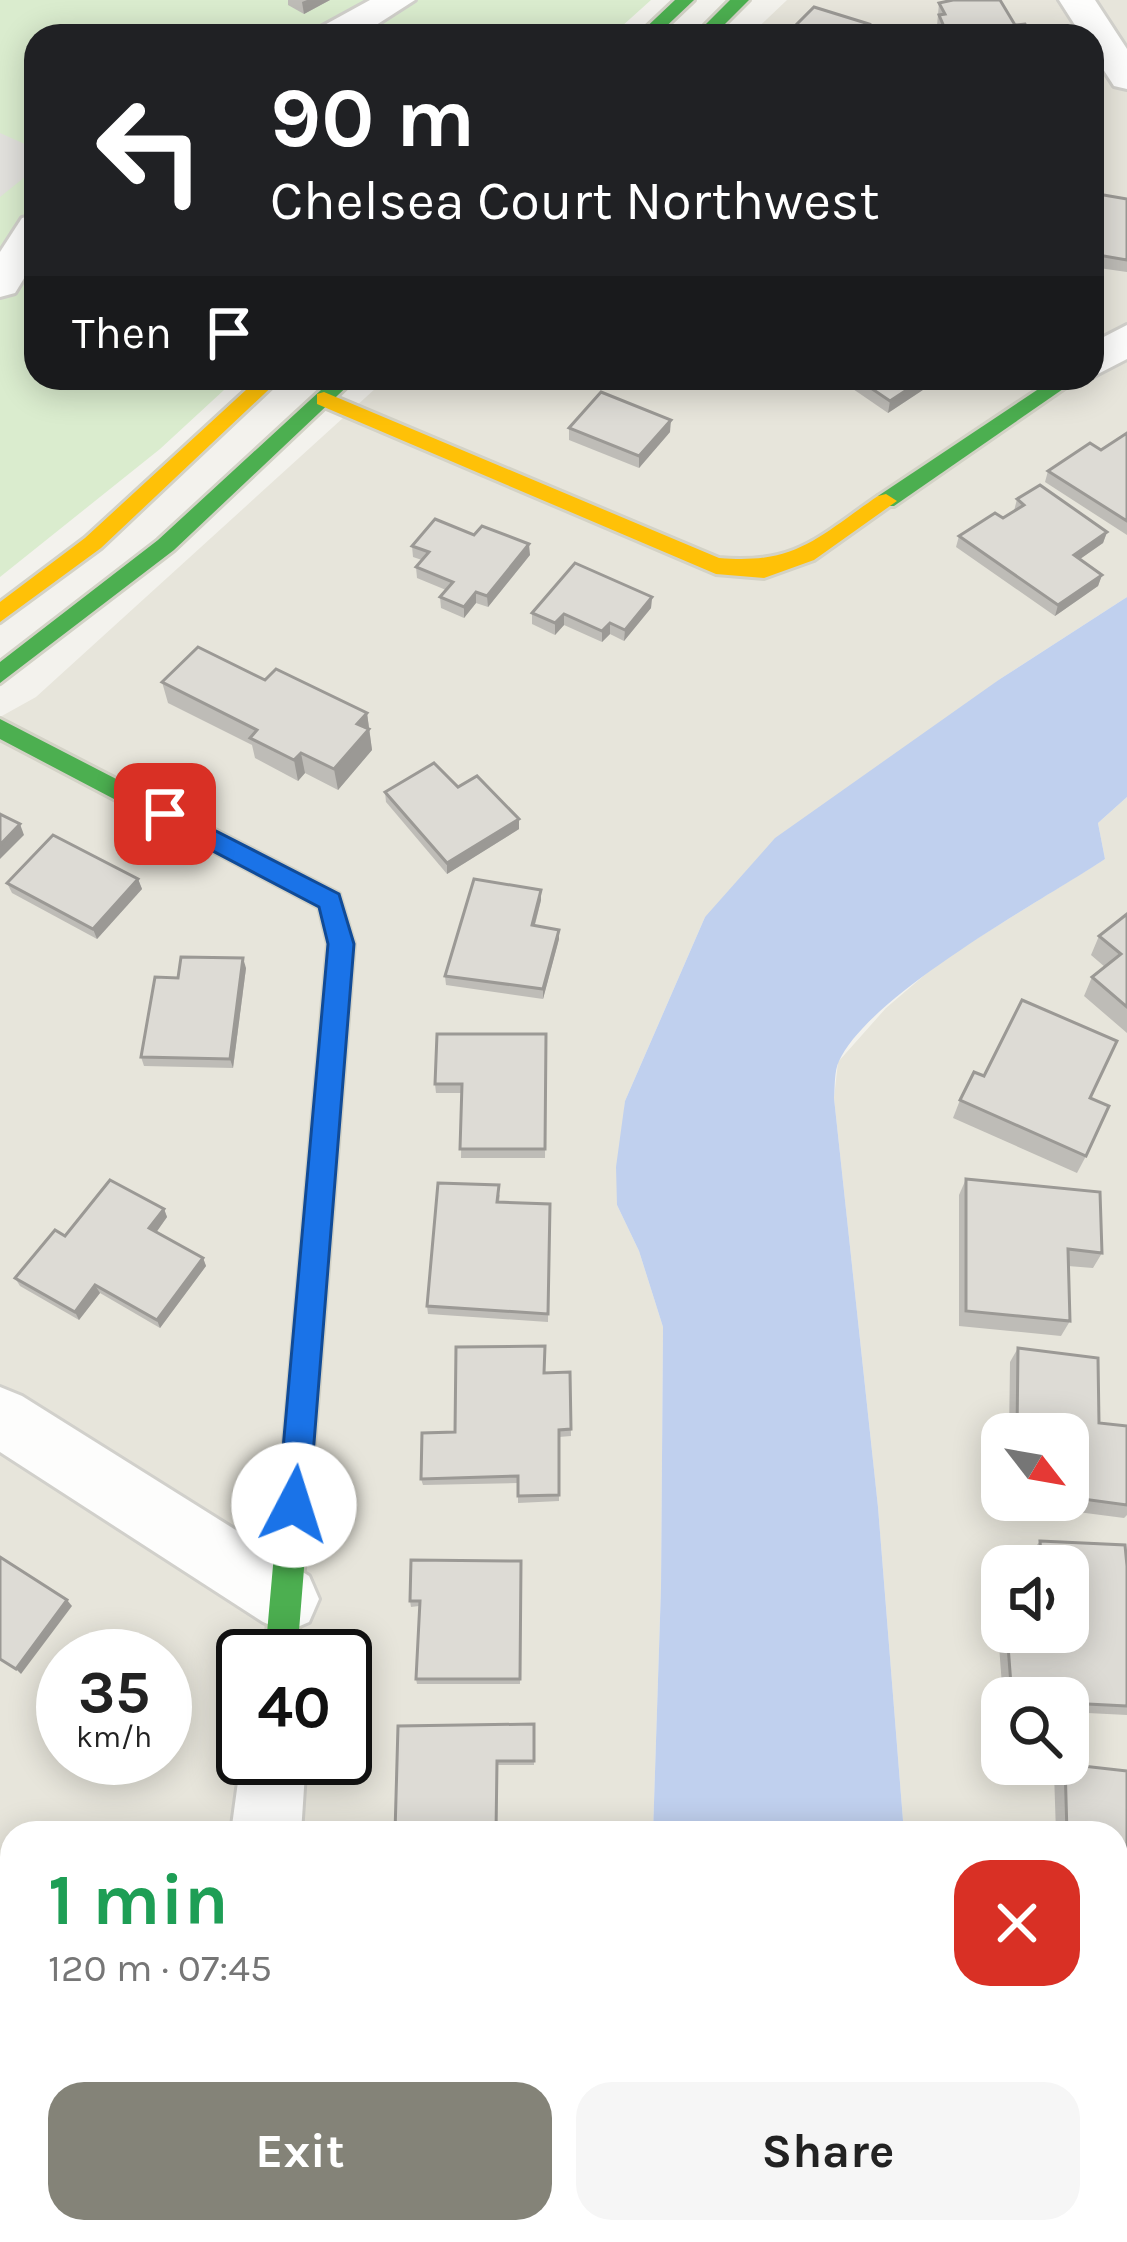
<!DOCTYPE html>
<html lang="en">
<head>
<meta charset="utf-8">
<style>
  body { margin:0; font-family:Karla,sans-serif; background:#f6f6f6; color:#222; height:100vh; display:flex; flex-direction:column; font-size:45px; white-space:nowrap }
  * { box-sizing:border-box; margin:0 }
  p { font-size:39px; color:#767676 }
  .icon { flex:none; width:66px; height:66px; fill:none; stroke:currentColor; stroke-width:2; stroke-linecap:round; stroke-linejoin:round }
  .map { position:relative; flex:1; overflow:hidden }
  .side { position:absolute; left:0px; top:1821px; width:1128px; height:423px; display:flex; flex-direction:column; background:#fff; border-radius:36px 36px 0 0; box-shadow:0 6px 30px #0003 }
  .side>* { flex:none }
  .hud { position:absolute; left:24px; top:24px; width:1080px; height:366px; border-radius:36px; box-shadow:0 6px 30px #0003; background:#202124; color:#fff; overflow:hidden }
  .needle { width:78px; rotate:121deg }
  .controls { position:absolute; left:981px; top:1413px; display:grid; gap:24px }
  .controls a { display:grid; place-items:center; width:108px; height:108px; border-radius:24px; background:#fff; box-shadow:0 6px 30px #0003; font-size:60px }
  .speed { position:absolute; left:36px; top:1629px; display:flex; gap:24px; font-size:60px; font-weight:700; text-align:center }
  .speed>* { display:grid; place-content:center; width:156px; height:156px; border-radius:50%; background:#fff; box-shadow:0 6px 30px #0003; line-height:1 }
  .speed small { font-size:30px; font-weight:400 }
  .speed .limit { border:6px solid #111; border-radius:18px; background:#fff; color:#111 }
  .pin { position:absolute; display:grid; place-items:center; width:102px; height:102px; color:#fff; margin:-51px; border-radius:24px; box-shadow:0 6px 18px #0006 }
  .me { position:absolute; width:132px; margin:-66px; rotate:5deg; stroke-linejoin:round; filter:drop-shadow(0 0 9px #0008) }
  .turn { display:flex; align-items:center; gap:42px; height:252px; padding:0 48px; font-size:54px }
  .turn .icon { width:156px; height:156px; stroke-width:2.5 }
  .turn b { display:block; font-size:84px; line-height:102px }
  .then { display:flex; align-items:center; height:114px; padding:0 48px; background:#0003; gap:24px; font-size:45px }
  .round { display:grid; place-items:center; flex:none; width:126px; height:126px; border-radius:36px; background:#f6f6f6 }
  .overview { display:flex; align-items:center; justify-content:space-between; height:204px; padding:0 48px }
  h1 { font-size:72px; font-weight:700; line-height:90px; color:#1e9e55 }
  .action { display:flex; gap:24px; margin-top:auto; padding:24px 48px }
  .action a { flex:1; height:138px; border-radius:36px; background:#848378; color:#fff; font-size:48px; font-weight:700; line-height:138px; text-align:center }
  .action a+a { background:#f6f6f6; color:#222 }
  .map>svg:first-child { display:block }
  .residential { fill:#e7e5db; fill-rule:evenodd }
  .green { fill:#daecce }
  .parking { fill:#e2e1dd }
  .water { fill:#c0d0ee }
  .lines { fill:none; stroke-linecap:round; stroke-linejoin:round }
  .street-casing { stroke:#d1d0cb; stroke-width:6 }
  .fast-casing { stroke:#d3d2c6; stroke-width:6 }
  .slow-casing { stroke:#d3d2c6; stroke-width:6 }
  .street { fill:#fdfdfc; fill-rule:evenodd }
  .fast { fill:#4caf50; fill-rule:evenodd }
  .slow { fill:#ffc107; fill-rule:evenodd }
  .wall { fill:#bebcb7 }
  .shaded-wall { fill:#9b9995 }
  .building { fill:#dddbd5; stroke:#9b9995; stroke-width:3 }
  .route { fill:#1a73e8; stroke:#114b97; stroke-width:3 }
</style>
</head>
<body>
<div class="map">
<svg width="1127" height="2242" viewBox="0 0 1127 2242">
  <rect width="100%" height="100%" fill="#f3f2ed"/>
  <g class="residential">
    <path d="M787,0H1127V597L1000,679L705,917L625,1101L617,1205L639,1251L663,1327L661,1587L653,1833H12V2232H659L660,2242H0V717L36,697L387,378H1092V36H749ZM63,1656H165V1758H63ZM243,1656H345V1758H243Z"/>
    <path d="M1127,797V2242H938L937,2232H1116V1833H904L878,1507L834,1098L838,1062L886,1008L941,961L1105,859L1098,823ZM1002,1434H1068V1500H1002ZM1002,1566H1068V1632H1002ZM1002,1698H1068V1764H1002Z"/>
  </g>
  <path class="green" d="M0,0H651L611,36H36V378H237L160,449L0,577Z"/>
  <path class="parking" d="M0,133L36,149V168L0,197Z"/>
  <g class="water">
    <path d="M1127,597V797L1098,823L1105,859C1040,902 870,994 839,1061C834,1071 835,1087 834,1098L878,1507L904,1833H653L661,1587L663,1327L639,1251L617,1205L616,1167L625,1101L705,917L775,838L1000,679Z"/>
    <path d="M659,2232H937L938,2242H660Z"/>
  </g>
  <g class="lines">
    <defs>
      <g id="street">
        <path d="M370,0H415L359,36H314L319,28Z"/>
        <path d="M1059,0H1095L1127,49V89L1114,86L1092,52V36H1082Z"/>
        <path d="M36,215V259L15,293L0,297V252L22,218Z"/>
        <path d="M1127,325V359L1092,377V343Z"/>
        <path d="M0,1387L22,1396L309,1576L319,1599L309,1622L286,1632L263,1622L0,1452Z"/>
        <path d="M243,1745V1758H306L301,1833H231Z"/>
        <path d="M171,2232H249L246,2242H168Z"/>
      </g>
      <g id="fast">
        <path d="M675,0H694L656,36H637Z"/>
        <path d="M730,0H749L713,36H694Z"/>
        <path d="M334,378H356L174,550L0,683V662L158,540Z"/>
        <path d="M1055,378H1079L894,506H878V496Z"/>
        <path d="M0,719L339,894L354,944L297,1656H265L328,944L319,907L0,739Z"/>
      </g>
      <g id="slow">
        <path d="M259,378H281L101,548L0,622V602L85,538Z"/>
        <path d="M324,392L719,558C796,565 818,537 878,496L886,494L897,501L814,560L764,578L716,574L317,404V394Z"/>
      </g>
    </defs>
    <use href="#street" class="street-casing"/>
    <use href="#fast" class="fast-casing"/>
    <use href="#slow" class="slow-casing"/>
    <use href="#street" class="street"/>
    <use href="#fast" class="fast"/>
    <use href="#slow" class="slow"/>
  </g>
  <g class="wall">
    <path d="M288,0H330L304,14L288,5Z"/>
    <path d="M939,3L1015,25L1032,36H941L937,26Z"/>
    <path d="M1092,193L1127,199V272L1092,267Z"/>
    <path d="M837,378H941L888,413Z"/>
    <path d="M569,428L670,432L639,468L569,440Z"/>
    <path d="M1127,433V535L1045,482L1048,471L1101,450Z"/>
    <path d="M1017,499L1107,532L1103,543L1080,559L1102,575L1098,586L1055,616L956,547L959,536L1003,518L1014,511Z"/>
    <path d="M412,546L530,555L488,607L476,603L464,618L441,608L440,597L446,590L417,578L416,567L422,560L413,557Z"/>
    <path d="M652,597L651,608L624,641L610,634L602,642L564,625L555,635L532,624V613Z"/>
    <path d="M265,680L367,713L372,750L338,790L305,773L298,781L255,758L252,745L168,703L162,682Z"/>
    <path d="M385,792L519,829L447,874L386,802Z"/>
    <path d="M138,879L142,889L97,939L12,893L7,883Z"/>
    <path d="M541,890V900L535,925L559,930V939L543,999L446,985L445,976Z"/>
    <path d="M1127,914V1033L1084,996L1092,977L1105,967L1091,955L1099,936Z"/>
    <path d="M246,968L233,1068L144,1066L141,1057L178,978Z"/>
    <path d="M546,1034L545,1158H461L462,1093H436L435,1084Z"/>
    <path d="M984,1076L1090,1098L1086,1156L1077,1173L953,1118L960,1100Z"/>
    <path d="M966,1179L1102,1253L1093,1268L1068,1266L1070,1321L1061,1336L959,1326V1195Z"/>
    <path d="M500,1194L499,1202L550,1204L548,1322L428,1314L427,1306Z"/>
    <path d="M164,1209L167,1217L156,1232L203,1258L206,1266L160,1328L100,1293L79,1320L20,1286L15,1278L65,1236Z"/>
    <path d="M1018,1348L1099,1423L1127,1426V1515L1124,1518L1008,1503V1500H1068V1434H1009L1010,1362Z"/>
    <path d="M570,1372L571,1436L559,1437V1501L518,1503V1483L423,1485L421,1479L455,1432L545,1373Z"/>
    <path d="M1040,1541L1127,1566V1715L1068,1712V1698H1003L998,1633L1002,1628V1632H1068V1566H1032L1031,1553Z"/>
    <path d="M521,1561L520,1684H417L416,1679L419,1606L411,1607L410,1601Z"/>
    <path d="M534,1724V1765H498L395,1833Z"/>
    <path d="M1064,1764L1127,1771V1919L1116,1918V1833H1056L1054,1772Z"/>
  </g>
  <g class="shaded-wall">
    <path d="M307,0H330L304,14L302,2Z"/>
    <path d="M925,378H941L888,413L890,401Z"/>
    <path d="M671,420L670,432L639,468V456Z"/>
    <path d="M1107,532L1103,543L1070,566L1074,555Z"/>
    <path d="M529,544L530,555L488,607L487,596Z"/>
    <path d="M1102,575L1098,586L1055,616L1058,605Z"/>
    <path d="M476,592V603L464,618V607Z"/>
    <path d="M652,597L651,608L624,641L625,630Z"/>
    <path d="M564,614V625L555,635V623Z"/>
    <path d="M610,623V634L602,642V631Z"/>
    <path d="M367,713L372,750L338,790L334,769L357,724Z"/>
    <path d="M301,753L305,773L298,781L294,760Z"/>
    <path d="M519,819V829L447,874V863Z"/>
    <path d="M20,824L24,835L0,859V845Z"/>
    <path d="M138,879L142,889L97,939L93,929Z"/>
    <path d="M541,890V900L532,935V925Z"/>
    <path d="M559,930V939L543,999V989Z"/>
    <path d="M243,958L246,968L233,1068L230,1059Z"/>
    <path d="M164,1209L167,1217L153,1237L149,1228Z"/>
    <path d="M203,1258L206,1266L160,1328L157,1320Z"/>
    <path d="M95,1285L100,1293L79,1320L75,1312Z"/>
    <path d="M67,1600L72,1606L21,1674L16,1669Z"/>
  </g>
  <g class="building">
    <path d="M953,0H1000L1015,25L1025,24L1032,36H948L939,15L945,14L939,3Z"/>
    <path d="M814,7L869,24L857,36H785Z"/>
    <path d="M1092,193L1127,199V260L1092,254Z"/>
    <path d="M856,378H925L890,401Z"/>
    <path d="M601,392L671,420L639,456L569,428Z"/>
    <path d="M1127,433V521L1048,471L1090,443L1101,450Z"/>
    <path d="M1040,485L1107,532L1074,555L1102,575L1058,605L959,536L995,513L1003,518L1024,505L1017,499Z"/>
    <path d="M435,519L474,535L482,526L529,544L487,596L476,592L464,607L440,597L453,582L416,567L429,552L412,546Z"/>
    <path d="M575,563L652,597L625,630L610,623L602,631L564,614L555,623L532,613Z"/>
    <path d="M198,647L265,680L276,669L367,713L357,724L369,729L334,769L301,753L294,760L250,738L257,730L162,682Z"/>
    <path d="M434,763L458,787L477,776L519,819L447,863L385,792Z"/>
    <path d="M0,814L20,824L0,845Z"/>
    <path d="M53,835L138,879L93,929L7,883Z"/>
    <path d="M474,879L541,890L532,925L559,930L543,989L445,976Z"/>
    <path d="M1127,914V1007L1092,977L1121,954L1099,936Z"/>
    <path d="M181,957L243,958L230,1059L141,1057L155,977L178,978Z"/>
    <path d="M1022,1000L1117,1041L1090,1098L1109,1106L1086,1156L960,1100L974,1072L984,1076Z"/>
    <path d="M437,1034H546L545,1149H460L462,1084H435Z"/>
    <path d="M966,1179L1100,1192L1102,1253L1068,1249L1070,1321L966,1311Z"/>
    <path d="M110,1180L164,1209L149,1228L203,1258L157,1320L95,1285L75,1312L15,1278L55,1230L65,1236Z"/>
    <path d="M438,1183L499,1185L497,1202L550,1204L548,1314L427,1306Z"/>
    <path d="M545,1346L544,1373L570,1372L571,1429L559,1430V1495L518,1496V1476L421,1479L422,1433L455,1432L456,1347Z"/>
    <path d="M1018,1348L1098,1358L1099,1423L1127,1426V1505L1068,1497V1434H1017Z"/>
    <path d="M1040,1541L1125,1545L1127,1566V1706L1068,1703V1698H1012L1007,1632H1068V1566H1042Z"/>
    <path d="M0,1557L67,1600L16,1669L0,1659Z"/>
    <path d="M411,1560L521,1561L520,1679H416L420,1601H410Z"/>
    <path d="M534,1724V1761H497L496,1833H395L398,1726Z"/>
    <path d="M1065,1764L1127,1771V1913L1116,1912V1833H1067Z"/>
    <path d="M1116,1993L1127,1994V2212L1116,2211Z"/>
    <path d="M12,2088V2232H17L0,2237V2091Z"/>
  </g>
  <path class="route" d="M165,805L339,894L354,944L309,1505L305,1516L294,1520L283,1516L278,1505L328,944L319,907L156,821V808Z"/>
</svg>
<div class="controls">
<a><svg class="needle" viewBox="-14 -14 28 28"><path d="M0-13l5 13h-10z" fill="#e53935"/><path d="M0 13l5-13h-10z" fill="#767676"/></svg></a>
<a><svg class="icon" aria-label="sound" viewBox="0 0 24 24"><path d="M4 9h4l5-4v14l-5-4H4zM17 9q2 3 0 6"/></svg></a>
<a><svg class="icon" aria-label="search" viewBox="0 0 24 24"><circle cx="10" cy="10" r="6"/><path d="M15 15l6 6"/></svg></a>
</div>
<div class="speed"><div>35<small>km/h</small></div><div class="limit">40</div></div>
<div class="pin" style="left:165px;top:814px;background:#d93025"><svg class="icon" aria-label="arrive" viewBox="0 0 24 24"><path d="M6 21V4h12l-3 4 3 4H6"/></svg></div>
<svg class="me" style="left:294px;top:1505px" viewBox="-20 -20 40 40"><circle r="19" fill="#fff"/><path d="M0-13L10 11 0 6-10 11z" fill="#1a73e8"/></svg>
<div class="hud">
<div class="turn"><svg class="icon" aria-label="left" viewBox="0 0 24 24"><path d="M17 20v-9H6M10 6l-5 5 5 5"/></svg><div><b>90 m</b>Chelsea Court Northwest</div></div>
<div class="then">Then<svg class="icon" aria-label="arrive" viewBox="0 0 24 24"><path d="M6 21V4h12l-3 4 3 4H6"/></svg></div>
</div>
<section class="side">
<div class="overview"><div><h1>1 min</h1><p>120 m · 07:45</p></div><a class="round" style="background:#d93025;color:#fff"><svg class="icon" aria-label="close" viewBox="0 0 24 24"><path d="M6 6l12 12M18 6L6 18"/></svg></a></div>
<div class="action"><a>Exit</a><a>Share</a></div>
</section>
</div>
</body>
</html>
